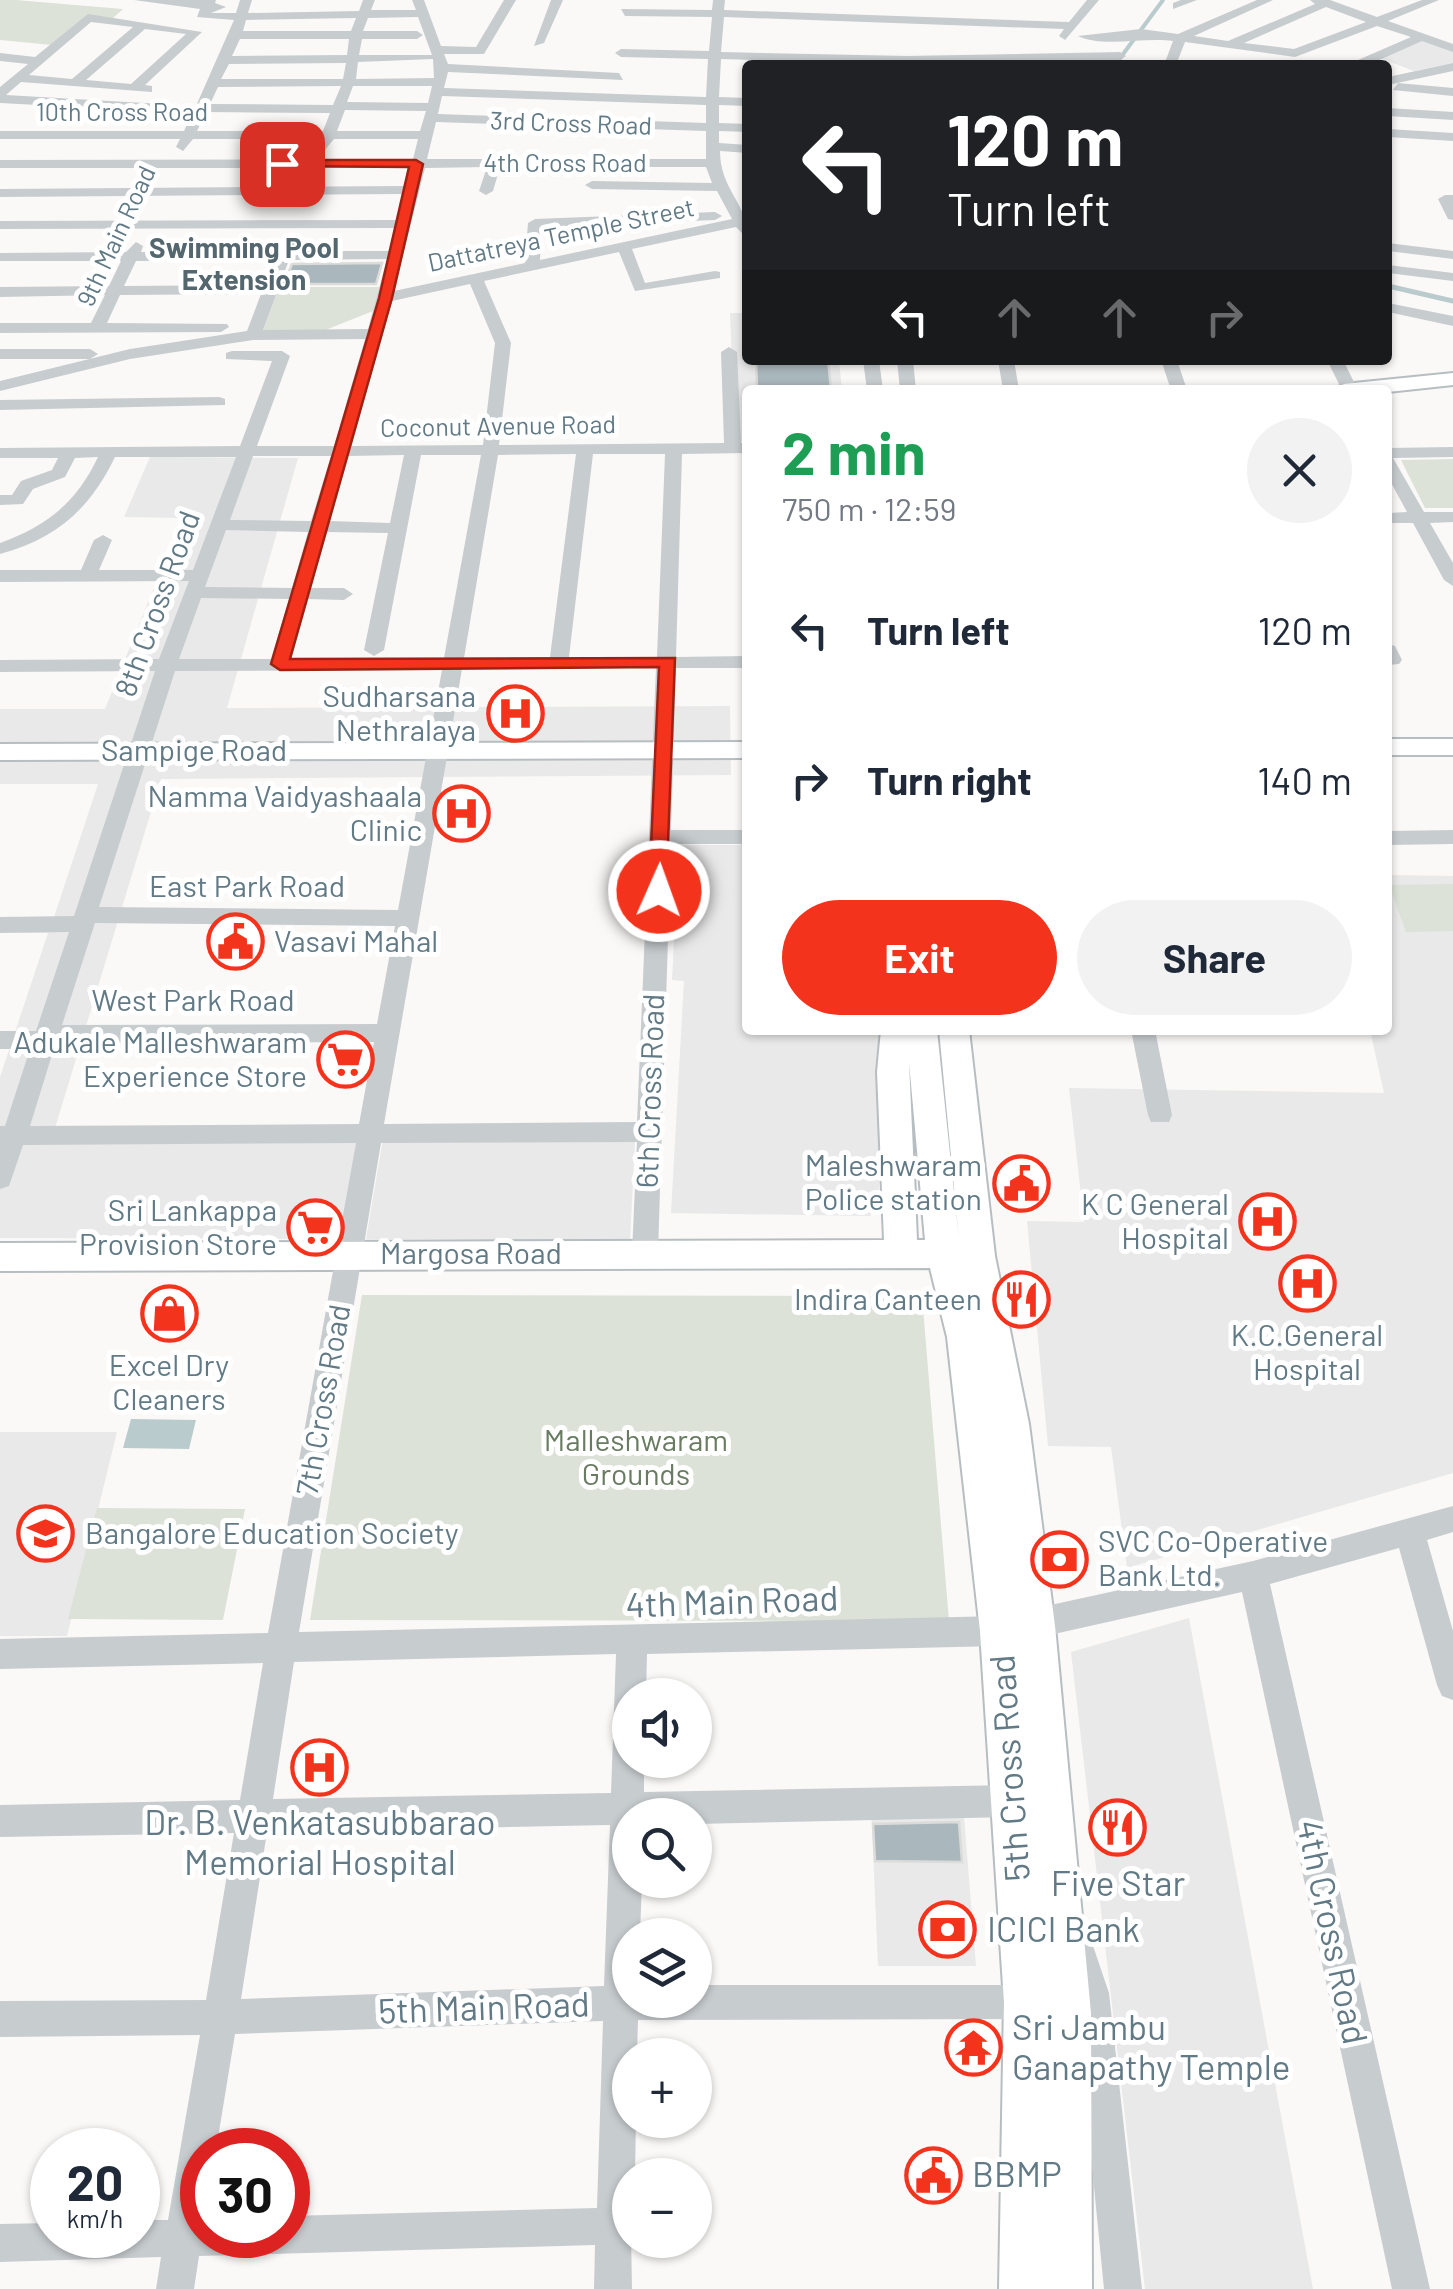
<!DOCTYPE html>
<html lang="en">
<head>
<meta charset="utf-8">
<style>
  body { margin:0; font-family:Barlow,sans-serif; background:#f2f2f3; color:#1f2937; height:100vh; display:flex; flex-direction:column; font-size:38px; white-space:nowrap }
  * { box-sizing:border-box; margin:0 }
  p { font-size:32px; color:#747a83 }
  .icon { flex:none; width:55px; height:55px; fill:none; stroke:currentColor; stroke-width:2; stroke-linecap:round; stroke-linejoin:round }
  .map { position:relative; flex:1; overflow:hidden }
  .panel { position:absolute; left:742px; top:385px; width:650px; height:650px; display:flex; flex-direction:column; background:#fff; border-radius:10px; box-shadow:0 2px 8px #0004 }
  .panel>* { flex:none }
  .guide { position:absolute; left:742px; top:60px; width:650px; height:305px; border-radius:10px; box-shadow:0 2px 8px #0004; background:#202124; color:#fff; overflow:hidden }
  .tools { position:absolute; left:612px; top:1678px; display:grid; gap:20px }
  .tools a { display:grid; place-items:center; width:100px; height:100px; border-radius:50%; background:#fff; box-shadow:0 2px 8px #0004; font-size:50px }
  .speed { position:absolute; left:30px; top:2128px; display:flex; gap:20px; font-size:50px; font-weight:700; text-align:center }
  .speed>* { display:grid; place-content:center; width:130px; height:130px; border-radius:50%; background:#fff; box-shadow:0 2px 8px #0004; line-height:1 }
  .speed small { font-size:25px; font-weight:400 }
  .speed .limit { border:15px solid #d22; background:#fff; color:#111 }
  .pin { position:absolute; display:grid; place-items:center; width:85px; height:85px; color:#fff; margin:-42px; border-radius:20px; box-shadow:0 5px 15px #0006 }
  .me { position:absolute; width:110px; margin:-55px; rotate:2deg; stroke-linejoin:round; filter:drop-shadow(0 0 8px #0008) }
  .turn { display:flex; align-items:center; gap:35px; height:210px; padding:0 40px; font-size:45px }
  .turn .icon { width:130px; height:130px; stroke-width:2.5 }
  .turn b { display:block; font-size:70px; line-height:85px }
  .lanes { display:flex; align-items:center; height:95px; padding:0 40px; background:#0003; justify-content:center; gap:50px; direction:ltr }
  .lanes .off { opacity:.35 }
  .round { display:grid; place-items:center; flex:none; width:105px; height:105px; border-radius:52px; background:#f2f2f3 }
  .overview { display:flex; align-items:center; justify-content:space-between; height:170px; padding:0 40px }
  h1 { font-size:60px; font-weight:700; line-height:75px; color:#1e9e55 }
  .primary-button { display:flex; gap:20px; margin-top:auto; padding:20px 40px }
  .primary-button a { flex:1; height:115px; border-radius:60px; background:#f4331d; color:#fff; font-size:40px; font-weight:700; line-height:115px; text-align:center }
  .primary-button a+a { background:#f2f2f3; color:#1f2937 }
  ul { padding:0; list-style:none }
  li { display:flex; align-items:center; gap:30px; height:150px; padding:0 40px }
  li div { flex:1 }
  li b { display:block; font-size:38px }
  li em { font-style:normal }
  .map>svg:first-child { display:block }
  .built { fill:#e8e9e8 }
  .green { fill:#dce2d8 }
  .water { fill:#bacbcd }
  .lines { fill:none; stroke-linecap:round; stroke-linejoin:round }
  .stream-far1 { stroke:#bacbcd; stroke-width:4 }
  .stream { stroke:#bacbcd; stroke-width:5 }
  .building { fill:#aab7bc; stroke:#dbdbd9; stroke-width:2.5 }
  .major-casing { stroke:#b7bec1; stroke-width:4 }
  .minor { fill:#c7cccf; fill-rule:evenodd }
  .major { fill:#fff; fill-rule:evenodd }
  .route { fill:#f4331d; stroke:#9f2113; stroke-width:2.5 }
  .labels { text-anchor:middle; stroke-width:10; stroke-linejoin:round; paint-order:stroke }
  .far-street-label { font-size:25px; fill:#627a85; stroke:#fff }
  .far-neighbourhood-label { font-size:28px; font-weight:bold; fill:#54676f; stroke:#fff }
  .street-label { font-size:30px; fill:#627a85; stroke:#fff }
  .poi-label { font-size:30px; fill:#627a85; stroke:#fff; text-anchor:end }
  .park-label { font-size:30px; fill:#697b61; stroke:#fff }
  .near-street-label { font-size:35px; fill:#627a85; stroke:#fff }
  .near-poi-label { font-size:35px; fill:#627a85; stroke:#fff; text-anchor:start }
</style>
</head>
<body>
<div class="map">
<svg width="1453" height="2289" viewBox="0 0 1453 2289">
  <rect width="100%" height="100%" fill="#faf9f7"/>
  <g class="built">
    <path d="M1423,40L1453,51V63L1414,71L1380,58Z"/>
    <path d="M730,313H747L748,360H839L842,390H748L747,441H735Z"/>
    <path d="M150,457L298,458L227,708L730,706L731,775L161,779L52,1138H357L340,1239L0,1238V1077L48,933L0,932L54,917L98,784H0V709H105L182,518L124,517Z"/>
    <path d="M679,845H747L748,1030H878L879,1196L870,1216L671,1213L684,981L672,980Z"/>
    <path d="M1388,875L1453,876V1473L1127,1568L1111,1447L1048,1446L1027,1221L1084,1222L1069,1088L1384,1093L1370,1030H1388Z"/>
    <path d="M383,1139L635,1141L630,1241L366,1239Z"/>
    <path d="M0,1432H117L67,1636H0Z"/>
    <path d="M1189,1618L1313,2289H1145L1071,1652Z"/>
    <path d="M871,1804H963L976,1966H878Z"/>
  </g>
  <g class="green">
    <path d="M0,0H16L123,9L112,19L86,17L52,45L0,40Z"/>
    <path d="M279,287H380L373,311L323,331L263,330Z"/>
    <path d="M1453,459V508H1425L1401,460Z"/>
    <path d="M1453,884V931L1406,932L1389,885Z"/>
    <path d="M362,1295L922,1296L949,1621L310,1620Z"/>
    <path d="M97,1508L245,1509L223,1620L68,1619Z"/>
  </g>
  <path class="water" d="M131,1419L196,1420L189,1449L123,1448Z"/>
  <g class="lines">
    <path class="stream-far1" d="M1115,65L1163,0"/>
    <path class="stream" d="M1388,286L1453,301"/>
  </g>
  <g class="building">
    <path d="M382,263L376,284H284L292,264Z"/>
    <path d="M756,360H828L831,390H757Z"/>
    <path d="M959,1822L962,1862L875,1861L873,1824Z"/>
  </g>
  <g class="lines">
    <defs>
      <g id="major">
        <path d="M1453,373V385L1388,392L1333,390L1344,384Z"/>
        <rect x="1388" y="739" width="65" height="16"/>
        <path d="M748,742V758L0,760V744Z"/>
        <path d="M881,1030H937L959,1240L939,1030H969L995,1256L1029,1424L1055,1626L1091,2013L1092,2289H999L1004,2002L980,1631L947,1337L930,1268L0,1271V1243L884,1240L877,1072ZM909,1062L925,1240H917Z"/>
      </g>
    </defs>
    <use href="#major" class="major-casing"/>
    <g class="minor">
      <path d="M134,0H216L215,3L226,7L211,13H236L240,0H252L248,13L359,11L363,0H375L371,10H416L412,0H424L441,46L476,47L504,0H516L484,54H444L448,64L619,73L623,80L448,72L444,88L706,97L708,59L621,57L615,53L621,49L709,51L712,17L625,16L621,9L712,10L713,0H725L724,10L1069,22L1087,0H1099L1065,40L1059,36L1064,29L724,17L721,52L907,56L1120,52L1126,56L1120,60L907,64L721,59L719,97L748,98V106L719,105V123L748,124V132L719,131V143L748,145V153L720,151C720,190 748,203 748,239L736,227L632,249L645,283L715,271L720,272V278L635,291L619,252L484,281L511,343L499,445L724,443L721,352L729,347L737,352L741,443H748V453L682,454L676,657L748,656V668H676L671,830H748V844H671L658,1253L654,1261L645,1264L636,1261L632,1253L637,1142L381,1143L299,1632L1000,1616L1253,1561L1453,1506V1532L1427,1540L1453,1631V1700L1442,1696L1437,1685L1399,1548L1270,1584L1430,2289H1392L1242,1592L1000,1646L647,1654L646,1695H630V1760H644V1792L1011,1785L1023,1789L1027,1801L1023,1813L1011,1817L695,1824V1815H630V1880H642L640,1935H630V2000H695V1985H1027L1039,1990L1044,2002L1039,2014L1027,2019L638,2020L637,2055H630V2120H636L635,2175H630L632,2289H594L595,2245L199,2256L194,2289H156L161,2257L0,2262V2224L52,2223V2235H138V2220H168L200,2035L0,2037V2001L206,2000L234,1833L0,1837V1805L240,1800L263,1663L0,1669V1639L268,1633L356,1143L23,1145L9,1186L0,1189V1126H5L30,1049H0V1031H36L69,932L0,933V917L74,916L155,671L0,672V660L159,659L189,581L0,582V570H81L94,540L103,535L112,540L99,570H193L236,457H115C90,509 56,539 0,554V543C47,526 76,503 98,457L75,458L65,477L33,489L23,504L0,505V495H12L21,481L52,470L58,458H0V448L240,446L272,361L226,359V353L232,351H282L290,356L257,446H334L365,339L253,340L130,359L0,391V381L130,349L247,331L261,294L120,295L107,323L227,324L229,327L221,332L0,333V323H91L105,295L0,297V287L109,286L121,261H0V253L126,252L136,242L143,246L141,252L278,251L284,238L289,237L296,241L292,251H390L395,228L0,229V221L398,220L404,194L0,197V189L406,186L411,168H0V160L413,159L418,139H334L324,151L317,147L320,139H193L183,151L176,147L180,139H0V131H184L192,113L0,103V87L28,64L0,61V53L35,57L88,14L202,32L145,85L152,86V92L21,82L6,95L196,106L234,20L197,17L200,9ZM418,17L432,55H359L362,39H417L423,35L417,31H363L368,18ZM356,18L351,31H243L246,20ZM91,22L133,27L72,79L29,75ZM145,29L186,34L131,84L86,80ZM240,39H349L347,55L232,56ZM433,59L434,78L356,79L358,62ZM346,63L343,79H221L229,64ZM341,86L333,105L210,104L218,87ZM353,86H432L428,103L347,102ZM442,96L706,105V123L438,114ZM345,110L426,111L420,131H337ZM206,112L330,113L323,131H197ZM436,122L706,131V159H427ZM487,167L479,191L486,195L493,191L500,167H706L712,183L592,181L585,185L592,189L717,191L732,219L540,260L542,227L715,220L722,216L715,212L535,219L528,223L525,263L394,291L425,168ZM387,259L368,329L263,330L289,260ZM274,260L265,285L124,286L136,261ZM470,284L495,343L483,445L351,446L392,301ZM576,454L550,657L464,658L498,455ZM593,454H665L657,657H569ZM404,455L390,523L329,521L348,456ZM421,455H481L444,658L290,659L307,599L344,600L353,594L344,588H310L326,532L388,533L364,650L374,656L384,650ZM253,456H331L311,521L230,520ZM226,530L308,532L292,588L205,587ZM201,598L289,599L271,659H179ZM656,668L637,1122L384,1124L462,669ZM442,670L398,910L99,907L175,671ZM95,923L395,926L377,1024L62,1025ZM374,1042L359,1124L30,1126L55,1045L63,1043ZM616,1654L611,1793L273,1799L294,1662ZM610,1825L604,1986L241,1999L267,1832ZM603,2021L597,2208L288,2216V2235H202V2150H216L235,2034Z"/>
      <path d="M551,0H563L544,43L534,46Z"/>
      <path d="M1181,0H1197L1173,9V3Z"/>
      <path d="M1257,0H1273L1194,36L1228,41L1315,4L1310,0H1330L1377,17L1422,0H1439L1388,21L1453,44V52L1422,41L1368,65H1357L1358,60L1411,37L1377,26L1295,57L1185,42L1176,65H1164L1173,41C1144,37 1102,48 1078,36L1141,29L1178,34ZM1326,7L1366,22L1294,49L1244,43Z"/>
      <path d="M1453,63V71L1388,85V77Z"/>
      <path d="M1398,83L1453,88V96L1393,90Z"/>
      <path d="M1388,108L1453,112V120L1388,116Z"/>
      <path d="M1388,129L1453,133V141L1388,137Z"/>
      <path d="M1445,195H1453V220L1448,219L1438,199Z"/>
      <path d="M1388,243L1453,251V259L1388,251Z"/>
      <path d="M1388,265L1453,273V281L1388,273Z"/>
      <path d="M1388,303L1453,316V326L1388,312Z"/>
      <path d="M0,349H90L98,354L90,359H0Z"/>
      <path d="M863,360H879L883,390H867Z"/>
      <path d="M897,360H913L916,390H900Z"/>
      <path d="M998,360H1014L1019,390H1003Z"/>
      <path d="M1161,360H1177L1187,390H1171Z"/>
      <path d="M1327,360H1343L1358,390H1342Z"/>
      <path d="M219,397L225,399V405L0,410V400Z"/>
      <path d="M1453,447V457L1393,458L1424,512H1453V522L1430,523L1453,563V586L1444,580L1413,523H1388V513L1407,512L1388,477V448Z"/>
      <path d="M1388,644L1395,646L1402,660L1399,664L1388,665Z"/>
      <path d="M1453,830V844L1388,845V831Z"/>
      <path d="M1131,1030H1155L1172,1115L1169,1122H1151L1148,1115Z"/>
      <path d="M1078,1932L1090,1937L1109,1993L1142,2289H1104L1075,1993L1061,1949L1066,1937Z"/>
    </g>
    <use href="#major" class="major"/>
  </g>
  <path class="route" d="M282,160H416L423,164L392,298L290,659L675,658L666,896L659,898L649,891L659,667L280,670L271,664L379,298L409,167L277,166Z"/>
  <defs>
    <symbol id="hospital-ring" viewBox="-11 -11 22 22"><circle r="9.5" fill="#fff" stroke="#f4331d" stroke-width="1.5"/><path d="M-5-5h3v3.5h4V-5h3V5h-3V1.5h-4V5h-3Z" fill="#f4331d"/></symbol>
    <symbol id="civic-ring" viewBox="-11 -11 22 22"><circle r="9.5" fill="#fff" stroke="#f4331d" stroke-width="1.5"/><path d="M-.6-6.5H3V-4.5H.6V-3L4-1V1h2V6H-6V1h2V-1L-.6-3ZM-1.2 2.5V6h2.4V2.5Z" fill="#f4331d"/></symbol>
    <symbol id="supermarket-ring" viewBox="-11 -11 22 22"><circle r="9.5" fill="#fff" stroke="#f4331d" stroke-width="1.5"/><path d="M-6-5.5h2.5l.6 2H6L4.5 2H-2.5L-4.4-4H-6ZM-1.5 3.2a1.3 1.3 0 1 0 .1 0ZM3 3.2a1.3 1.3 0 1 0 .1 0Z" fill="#f4331d"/></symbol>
    <symbol id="restaurant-ring" viewBox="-11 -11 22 22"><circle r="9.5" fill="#fff" stroke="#f4331d" stroke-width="1.5"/><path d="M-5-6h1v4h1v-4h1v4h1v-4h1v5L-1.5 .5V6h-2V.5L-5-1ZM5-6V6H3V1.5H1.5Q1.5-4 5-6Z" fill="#f4331d"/></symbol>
    <symbol id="shop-ring" viewBox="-11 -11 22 22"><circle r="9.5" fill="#fff" stroke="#f4331d" stroke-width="1.5"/><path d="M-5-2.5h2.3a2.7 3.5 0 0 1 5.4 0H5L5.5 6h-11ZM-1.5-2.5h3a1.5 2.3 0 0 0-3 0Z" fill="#f4331d"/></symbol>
    <symbol id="school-ring" viewBox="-11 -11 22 22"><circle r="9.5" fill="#fff" stroke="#f4331d" stroke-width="1.5"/><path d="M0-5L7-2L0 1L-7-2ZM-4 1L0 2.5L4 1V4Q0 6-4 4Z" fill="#f4331d"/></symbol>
    <symbol id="bank-ring" viewBox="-11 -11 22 22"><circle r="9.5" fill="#fff" stroke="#f4331d" stroke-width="1.5"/><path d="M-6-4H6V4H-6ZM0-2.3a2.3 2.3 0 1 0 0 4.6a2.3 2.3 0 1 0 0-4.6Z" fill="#f4331d"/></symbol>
    <symbol id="temple-ring" viewBox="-11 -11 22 22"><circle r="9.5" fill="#fff" stroke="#f4331d" stroke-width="1.5"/><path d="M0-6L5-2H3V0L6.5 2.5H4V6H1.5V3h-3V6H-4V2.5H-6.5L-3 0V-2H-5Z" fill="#f4331d"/></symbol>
  </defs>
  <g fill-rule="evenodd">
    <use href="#hospital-ring" x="484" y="682" width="63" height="63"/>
    <use href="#hospital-ring" x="430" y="782" width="63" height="63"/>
    <use href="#civic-ring" x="204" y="910" width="63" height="63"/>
    <use href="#supermarket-ring" x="314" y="1028" width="63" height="63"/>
    <use href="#civic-ring" x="990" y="1152" width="63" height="63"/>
    <use href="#hospital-ring" x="1236" y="1190" width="63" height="63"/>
    <use href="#supermarket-ring" x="284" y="1196" width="63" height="63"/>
    <use href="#hospital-ring" x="1276" y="1252" width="63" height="63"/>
    <use href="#restaurant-ring" x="990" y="1268" width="63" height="63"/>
    <use href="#shop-ring" x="138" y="1282" width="63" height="63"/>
    <use href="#school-ring" x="14" y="1502" width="63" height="63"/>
    <use href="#bank-ring" x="1028" y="1528" width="63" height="63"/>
    <use href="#hospital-ring" x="288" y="1736" width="63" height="63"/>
    <use href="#restaurant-ring" x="1086" y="1796" width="63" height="63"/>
    <use href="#bank-ring" x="916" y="1898" width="63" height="63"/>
    <use href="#temple-ring" x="942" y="2016" width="63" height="63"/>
    <use href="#civic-ring" x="902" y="2144" width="63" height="63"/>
  </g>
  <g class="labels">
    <g class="far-street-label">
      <text x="122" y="121">10th Cross Road</text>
      <text transform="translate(571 123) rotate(2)" y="9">3rd Cross Road</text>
      <text x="565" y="172">4th Cross Road</text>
      <text transform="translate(561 235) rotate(-12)" y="9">Dattatreya Temple Street</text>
      <text transform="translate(116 236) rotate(-65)" y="9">9th Main Road</text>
      <text transform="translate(498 426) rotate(-1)" y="9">Coconut Avenue Road</text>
    </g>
    <g class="far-neighbourhood-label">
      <text x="244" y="258">Swimming Pool<tspan x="244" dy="32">Extension</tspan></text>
    </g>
    <g class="street-label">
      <text transform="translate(158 604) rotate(-70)" y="10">8th Cross Road</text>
      <text x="194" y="761">Sampige Road</text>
      <text x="247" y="897">East Park Road</text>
      <text x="193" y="1011">West Park Road</text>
      <text transform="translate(651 1091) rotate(-88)" y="10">6th Cross Road</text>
      <text x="471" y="1264">Margosa Road</text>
      <text transform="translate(324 1400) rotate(-80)" y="10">7th Cross Road</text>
    </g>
    <g class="poi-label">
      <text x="476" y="707">Sudharsana<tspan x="476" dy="34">Nethralaya</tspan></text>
      <text x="422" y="807">Namma Vaidyashaala<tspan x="422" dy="34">Clinic</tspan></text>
      <text x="274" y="952" text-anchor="start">Vasavi Mahal</text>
      <text x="307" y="1053">Adukale Malleshwaram<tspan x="307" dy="34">Experience Store</tspan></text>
      <text x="982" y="1176">Maleshwaram<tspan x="982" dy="34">Police station</tspan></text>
      <text x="1229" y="1215">K C General<tspan x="1229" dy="34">Hospital</tspan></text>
      <text x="277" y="1221">Sri Lankappa<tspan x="277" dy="34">Provision Store</tspan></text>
      <text x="982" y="1310">Indira Canteen</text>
      <text x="1307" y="1346" text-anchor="middle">K.C.General<tspan x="1307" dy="34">Hospital</tspan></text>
      <text x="169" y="1376" text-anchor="middle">Excel Dry<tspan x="169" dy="34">Cleaners</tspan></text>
      <text x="85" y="1544" text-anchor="start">Bangalore Education Society</text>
      <text x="1098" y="1552" text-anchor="start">SVC Co-Operative<tspan x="1098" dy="34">Bank Ltd.</tspan></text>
    </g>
    <g class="park-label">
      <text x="636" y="1451">Malleshwaram<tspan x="636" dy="34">Grounds</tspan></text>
    </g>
    <g class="near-street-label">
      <text transform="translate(732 1602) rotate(-2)" y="12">4th Main Road</text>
      <text transform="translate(1010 1768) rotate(-94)" y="12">5th Cross Road</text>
      <text transform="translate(1332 1932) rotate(78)" y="12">4th Cross Road</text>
      <text transform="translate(484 2008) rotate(-2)" y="12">5th Main Road</text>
    </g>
    <g class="near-poi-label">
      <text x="320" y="1835" text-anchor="middle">Dr. B. Venkatasubbarao<tspan x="320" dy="40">Memorial Hospital</tspan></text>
      <text x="1118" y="1896" text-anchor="middle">Five Star</text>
      <text x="987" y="1942">ICICI Bank</text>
      <text x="1012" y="2040">Sri Jambu<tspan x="1012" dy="40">Ganapathy Temple</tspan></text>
      <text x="972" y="2187">BBMP</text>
    </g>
  </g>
</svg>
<div class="tools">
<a><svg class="icon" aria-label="sound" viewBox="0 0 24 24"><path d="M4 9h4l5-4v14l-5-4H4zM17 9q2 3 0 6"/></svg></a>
<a><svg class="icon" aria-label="search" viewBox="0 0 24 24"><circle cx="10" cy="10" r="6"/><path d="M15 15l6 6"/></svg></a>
<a><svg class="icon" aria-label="layers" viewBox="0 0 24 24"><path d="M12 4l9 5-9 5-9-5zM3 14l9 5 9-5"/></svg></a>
<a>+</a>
<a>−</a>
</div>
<div class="speed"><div>20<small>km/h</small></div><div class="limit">30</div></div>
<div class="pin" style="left:282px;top:164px;background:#d93025"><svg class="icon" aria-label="arrive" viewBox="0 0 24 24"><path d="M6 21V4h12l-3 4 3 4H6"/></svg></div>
<svg class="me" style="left:659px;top:891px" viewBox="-20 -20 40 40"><circle r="17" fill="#f4331d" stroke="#fff" stroke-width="3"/><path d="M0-11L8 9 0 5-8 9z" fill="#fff"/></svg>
<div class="guide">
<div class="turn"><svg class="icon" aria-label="left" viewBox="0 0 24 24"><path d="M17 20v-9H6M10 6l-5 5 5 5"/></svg><div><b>120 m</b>Turn left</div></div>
<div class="lanes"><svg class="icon" aria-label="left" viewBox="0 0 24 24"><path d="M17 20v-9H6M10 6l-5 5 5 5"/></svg><svg class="icon off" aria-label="ahead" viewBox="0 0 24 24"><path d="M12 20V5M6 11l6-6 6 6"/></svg><svg class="icon off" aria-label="ahead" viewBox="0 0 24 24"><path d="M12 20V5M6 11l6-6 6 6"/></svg><svg class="icon off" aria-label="right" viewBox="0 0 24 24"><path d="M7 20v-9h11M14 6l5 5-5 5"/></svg></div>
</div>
<section class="panel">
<div class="overview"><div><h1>2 min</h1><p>750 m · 12:59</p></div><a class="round"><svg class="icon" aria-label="close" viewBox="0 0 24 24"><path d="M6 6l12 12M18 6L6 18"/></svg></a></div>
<ul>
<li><svg class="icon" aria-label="left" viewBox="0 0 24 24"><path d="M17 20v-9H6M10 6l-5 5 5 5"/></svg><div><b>Turn left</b></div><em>120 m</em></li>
<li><svg class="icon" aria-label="right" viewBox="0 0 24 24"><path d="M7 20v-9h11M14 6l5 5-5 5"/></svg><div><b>Turn right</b></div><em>140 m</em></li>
</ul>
<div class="primary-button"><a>Exit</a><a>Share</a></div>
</section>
</div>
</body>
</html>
